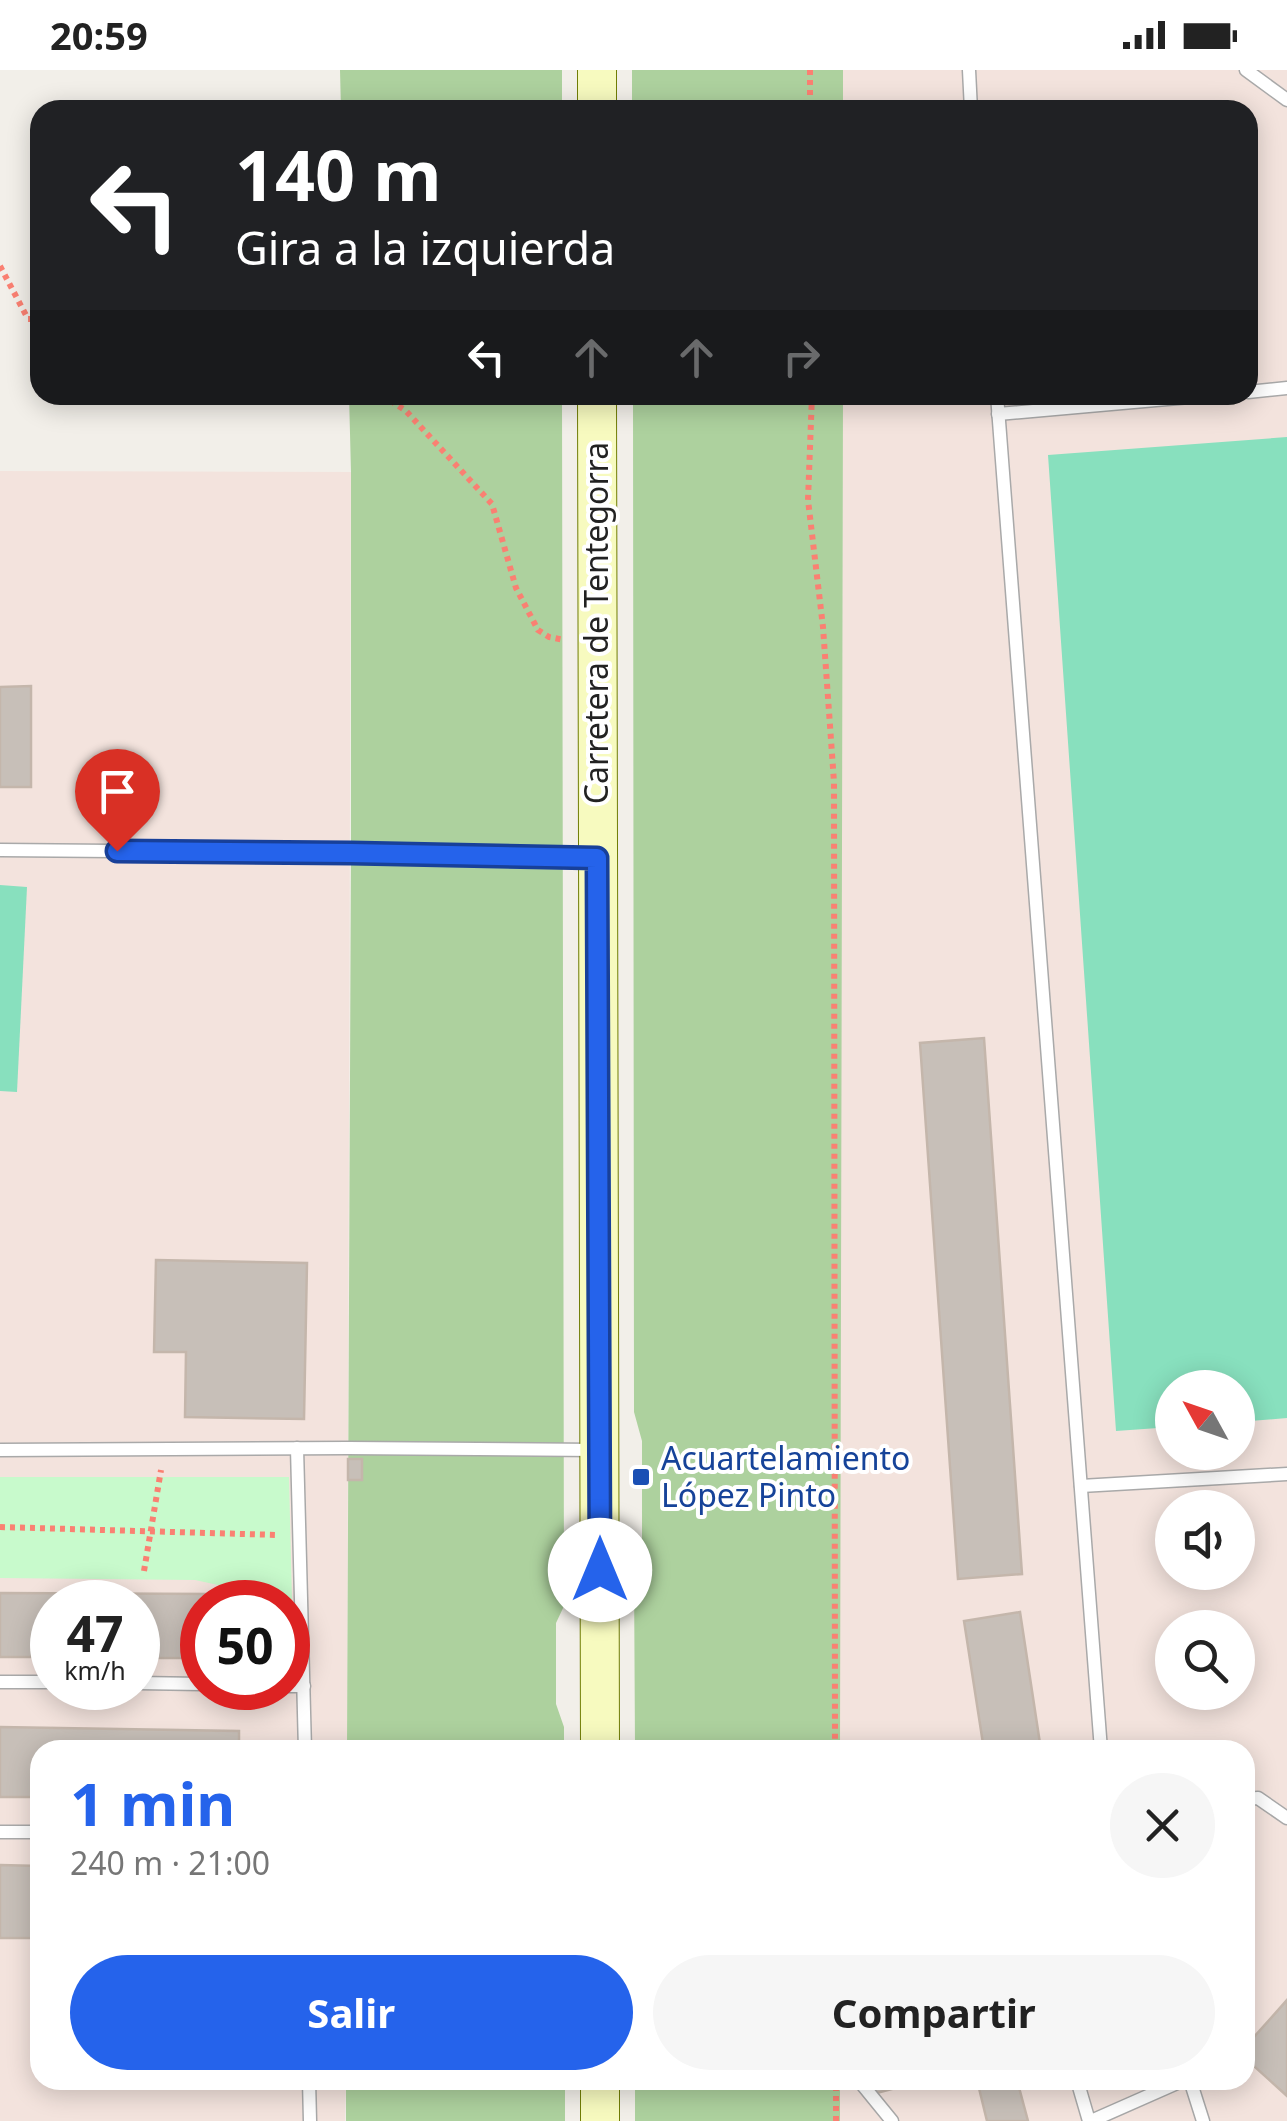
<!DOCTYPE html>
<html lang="es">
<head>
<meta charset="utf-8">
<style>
  body { margin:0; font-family:"Noto Sans",sans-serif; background:#f6f6f6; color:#222; height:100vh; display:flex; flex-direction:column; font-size:38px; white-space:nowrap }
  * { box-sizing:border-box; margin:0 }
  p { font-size:32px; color:#767676 }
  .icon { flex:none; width:55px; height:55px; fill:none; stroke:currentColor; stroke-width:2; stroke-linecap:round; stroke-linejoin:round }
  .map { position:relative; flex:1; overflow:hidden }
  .drawer { position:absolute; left:30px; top:1670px; width:1225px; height:350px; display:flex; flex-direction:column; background:#fff; border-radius:30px; box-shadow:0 5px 25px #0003 }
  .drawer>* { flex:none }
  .top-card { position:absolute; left:30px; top:30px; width:1228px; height:305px; border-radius:30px; box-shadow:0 5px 25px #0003; background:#202124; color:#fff; overflow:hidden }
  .needle { width:65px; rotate:310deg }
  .buttons { position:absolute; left:1155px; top:1300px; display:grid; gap:20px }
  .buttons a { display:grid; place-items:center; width:100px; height:100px; border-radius:50%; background:#fff; box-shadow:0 5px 25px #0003; font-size:50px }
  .speed { position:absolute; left:30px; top:1510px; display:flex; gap:20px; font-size:50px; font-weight:700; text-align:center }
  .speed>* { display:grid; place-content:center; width:130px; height:130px; border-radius:50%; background:#fff; box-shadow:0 5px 25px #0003; line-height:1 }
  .speed small { font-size:25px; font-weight:400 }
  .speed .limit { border:15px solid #d22; background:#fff; color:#111 }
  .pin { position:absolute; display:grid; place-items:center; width:85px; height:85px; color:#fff; margin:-102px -42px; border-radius:50% 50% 50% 0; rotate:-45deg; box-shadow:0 0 10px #0007 }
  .pin .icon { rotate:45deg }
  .me { position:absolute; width:110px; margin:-55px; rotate:0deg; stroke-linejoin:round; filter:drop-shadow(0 0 8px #0008) }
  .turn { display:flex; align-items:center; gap:35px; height:210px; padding:0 40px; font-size:45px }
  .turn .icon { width:130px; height:130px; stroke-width:2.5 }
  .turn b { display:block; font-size:70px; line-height:85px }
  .lanes { display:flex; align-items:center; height:95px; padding:0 40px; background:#0003; justify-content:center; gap:50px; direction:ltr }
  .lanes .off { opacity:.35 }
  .round { display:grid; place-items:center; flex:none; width:105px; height:105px; border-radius:52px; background:#f6f6f6 }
  .summary { display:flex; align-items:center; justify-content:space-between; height:170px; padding:0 40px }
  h1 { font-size:60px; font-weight:700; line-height:75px; color:#2563eb }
  .primary-button { display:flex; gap:20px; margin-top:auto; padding:20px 40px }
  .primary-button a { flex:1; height:115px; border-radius:60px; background:#2563eb; color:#fff; font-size:40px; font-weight:700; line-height:115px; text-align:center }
  .primary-button a+a { background:#f6f6f6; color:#222 }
  .status { display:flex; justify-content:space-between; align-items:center; height:70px; padding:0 50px; background:#fff; direction:ltr }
  .status svg { height:28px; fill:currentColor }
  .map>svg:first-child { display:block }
  .military { fill:#f3e3dd; fill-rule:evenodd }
  .forest { fill:#add19e }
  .park { fill:#c8facc }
  .pitch { fill:#88e0be }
  .building { fill:#c7bfb8; stroke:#c4b6ab; stroke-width:2.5 }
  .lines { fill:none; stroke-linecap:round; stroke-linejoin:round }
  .lane-casing { stroke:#a9a9a9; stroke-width:15 }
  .secondary-casing { stroke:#707d05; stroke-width:40 }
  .path { stroke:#fa8072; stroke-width:6; stroke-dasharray:5 5; stroke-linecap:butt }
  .lane { stroke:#fff; stroke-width:12 }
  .secondary { stroke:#f7fabf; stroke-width:38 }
  .route-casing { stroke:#184099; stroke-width:25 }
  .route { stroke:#2563eb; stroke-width:18 }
  .transit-dot { fill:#1a4fb4; stroke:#fff; stroke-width:4 }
  .labels { text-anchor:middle; stroke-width:8; stroke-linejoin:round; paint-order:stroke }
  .street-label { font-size:32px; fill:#222; stroke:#fff }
  .transit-label { font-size:32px; fill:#164399; stroke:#fff; text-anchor:start }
</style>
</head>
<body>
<div class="status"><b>20:59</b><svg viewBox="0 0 49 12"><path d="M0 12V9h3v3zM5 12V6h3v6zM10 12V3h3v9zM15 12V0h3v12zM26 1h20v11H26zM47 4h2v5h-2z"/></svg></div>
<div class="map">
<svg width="1287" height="2051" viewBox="0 0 1287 2051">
  <rect width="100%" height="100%" fill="#f2efe9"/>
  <g class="military">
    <path d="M843,0H1287V2051H840V2010H1245V1680H840V1309L843,325H1248V40H843ZM1172,1318H1238V1382H1172ZM1172,1438H1238V1502H1172ZM1172,1558H1238V1622H1172Z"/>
    <path d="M0,401L351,402L347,1680H40V2010H346L345,2051H0ZM52,1532H138V1618H52ZM202,1532H288V1618H202Z"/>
  </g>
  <g class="forest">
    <path d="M340,0H562V40H341Z"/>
    <rect x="632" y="0" width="211" height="40"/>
    <path d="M349,325H562L564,1536L556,1553V1634L564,1657V1680H347L351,783V402Z"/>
    <path d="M633,325H843L840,1680H635L634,1500L642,1470V1371L634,1342Z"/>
    <rect x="346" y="2010" width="219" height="41"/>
    <rect x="635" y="2010" width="205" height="41"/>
  </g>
  <path class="park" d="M0,1407H289L292,1531L195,1510L0,1508Z"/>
  <g class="pitch">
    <path d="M1287,367V1348L1238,1352V1318H1172V1357L1116,1361L1048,385Z"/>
    <path d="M0,815L27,817L17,1022L0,1021Z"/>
  </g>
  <g class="building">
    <path d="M31,616V717H0V617Z"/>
    <path d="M984,968L1022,1504L958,1509L920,973Z"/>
    <path d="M156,1190L307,1193L304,1349L185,1347L186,1282H154Z"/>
    <rect x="348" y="1389" width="14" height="21"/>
    <path d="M0,1523L216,1524V1532H202V1588H138V1532H52V1587H0Z"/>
    <path d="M1020,1542L1041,1680H984L964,1551Z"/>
    <path d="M0,1657L239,1661V1680H40V1727H0Z"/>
    <path d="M0,1795L40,1796V1868H0Z"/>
    <path d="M1287,1930V2026L1245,1988V1977Z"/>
    <path d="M869,2010H926L873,2024Z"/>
    <path d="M977,2010H1017L1028,2051H987Z"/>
  </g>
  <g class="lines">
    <defs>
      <g id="lane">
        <path d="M969,0L971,40"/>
        <path d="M1246,0L1287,30"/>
        <path d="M1248,322L1287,318"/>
        <path d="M997,325L1101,1680"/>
        <path d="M998,344L1212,325"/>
        <path d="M0,780L351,783L592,788"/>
        <path d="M297,1378L305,1680"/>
        <path d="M0,1380L348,1378L597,1380"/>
        <path d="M1081,1416L1287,1404"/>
        <path d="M0,1612H52"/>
        <path d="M138,1613L202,1614"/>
        <path d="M288,1616H304"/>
        <path d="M1245,1729L1258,1728L1287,1748"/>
        <path d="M0,1762H40"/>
        <path d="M309,2010L310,2051"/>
        <path d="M861,2010V2013L892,2051"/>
        <path d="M1077,2010L1089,2051"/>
        <path d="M1190,2010L1203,2051"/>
        <path d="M1091,2051L1184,2010"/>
      </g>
      <g id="secondary">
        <path d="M597,0V40"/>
        <path d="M597,325L600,1680"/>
        <path d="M600,2010V2051"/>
      </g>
    </defs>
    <use href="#lane" class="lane-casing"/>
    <use href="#secondary" class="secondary-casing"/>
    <g class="path">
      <path d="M810,0V40"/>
      <path d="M0,196L28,249H40"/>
      <path d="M382,325L406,341L492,434L516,518L538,560L549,567L564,570"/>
      <path d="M812,325L808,430L823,557L834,712L835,1680"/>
      <path d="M0,1457L278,1465"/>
      <path d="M144,1501L161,1400"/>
      <path d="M836,2051V2012"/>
    </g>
    <use href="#lane" class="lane"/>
    <use href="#secondary" class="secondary"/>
  </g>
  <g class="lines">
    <defs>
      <path id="route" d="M117,781L351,783L597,788L600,1500"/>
    </defs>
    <use href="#route" class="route-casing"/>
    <use href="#route" class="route"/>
  </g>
  <rect class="transit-dot" x="631" y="1397" width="20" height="20" rx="5"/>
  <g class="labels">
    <g class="street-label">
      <text transform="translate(597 553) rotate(-90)" y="11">Carretera de Tentegorra</text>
    </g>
    <g class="transit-label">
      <text x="661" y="1400">Acuartelamiento<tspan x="661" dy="37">López Pinto</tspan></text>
    </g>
  </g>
</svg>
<div class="buttons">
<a><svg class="needle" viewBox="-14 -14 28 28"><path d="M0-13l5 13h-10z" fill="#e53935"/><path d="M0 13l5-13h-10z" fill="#767676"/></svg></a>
<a><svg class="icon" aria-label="sound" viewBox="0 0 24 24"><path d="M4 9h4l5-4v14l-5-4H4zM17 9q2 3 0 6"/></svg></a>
<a><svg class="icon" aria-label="search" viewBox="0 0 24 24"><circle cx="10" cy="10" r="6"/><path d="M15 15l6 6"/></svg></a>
</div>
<div class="speed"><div>47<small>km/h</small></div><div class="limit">50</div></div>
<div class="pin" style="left:117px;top:781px;background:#d93025"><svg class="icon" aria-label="arrive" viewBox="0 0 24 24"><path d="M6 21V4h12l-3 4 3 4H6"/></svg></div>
<svg class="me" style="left:600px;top:1500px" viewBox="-20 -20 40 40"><circle r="19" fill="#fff"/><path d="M0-13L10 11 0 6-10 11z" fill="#2563eb"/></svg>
<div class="top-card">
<div class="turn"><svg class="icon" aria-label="left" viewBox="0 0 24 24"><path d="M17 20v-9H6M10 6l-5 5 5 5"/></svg><div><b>140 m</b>Gira a la izquierda</div></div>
<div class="lanes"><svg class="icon" aria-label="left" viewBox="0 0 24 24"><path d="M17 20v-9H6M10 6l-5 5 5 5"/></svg><svg class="icon off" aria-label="ahead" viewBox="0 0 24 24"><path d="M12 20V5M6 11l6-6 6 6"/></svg><svg class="icon off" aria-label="ahead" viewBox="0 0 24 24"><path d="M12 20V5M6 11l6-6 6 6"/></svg><svg class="icon off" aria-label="right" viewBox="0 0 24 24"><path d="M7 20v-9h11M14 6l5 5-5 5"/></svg></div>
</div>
<section class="drawer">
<div class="summary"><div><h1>1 min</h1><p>240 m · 21:00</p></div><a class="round"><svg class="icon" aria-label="close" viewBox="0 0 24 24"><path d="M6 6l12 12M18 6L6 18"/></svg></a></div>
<div class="primary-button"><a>Salir</a><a>Compartir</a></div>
</section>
</div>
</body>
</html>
